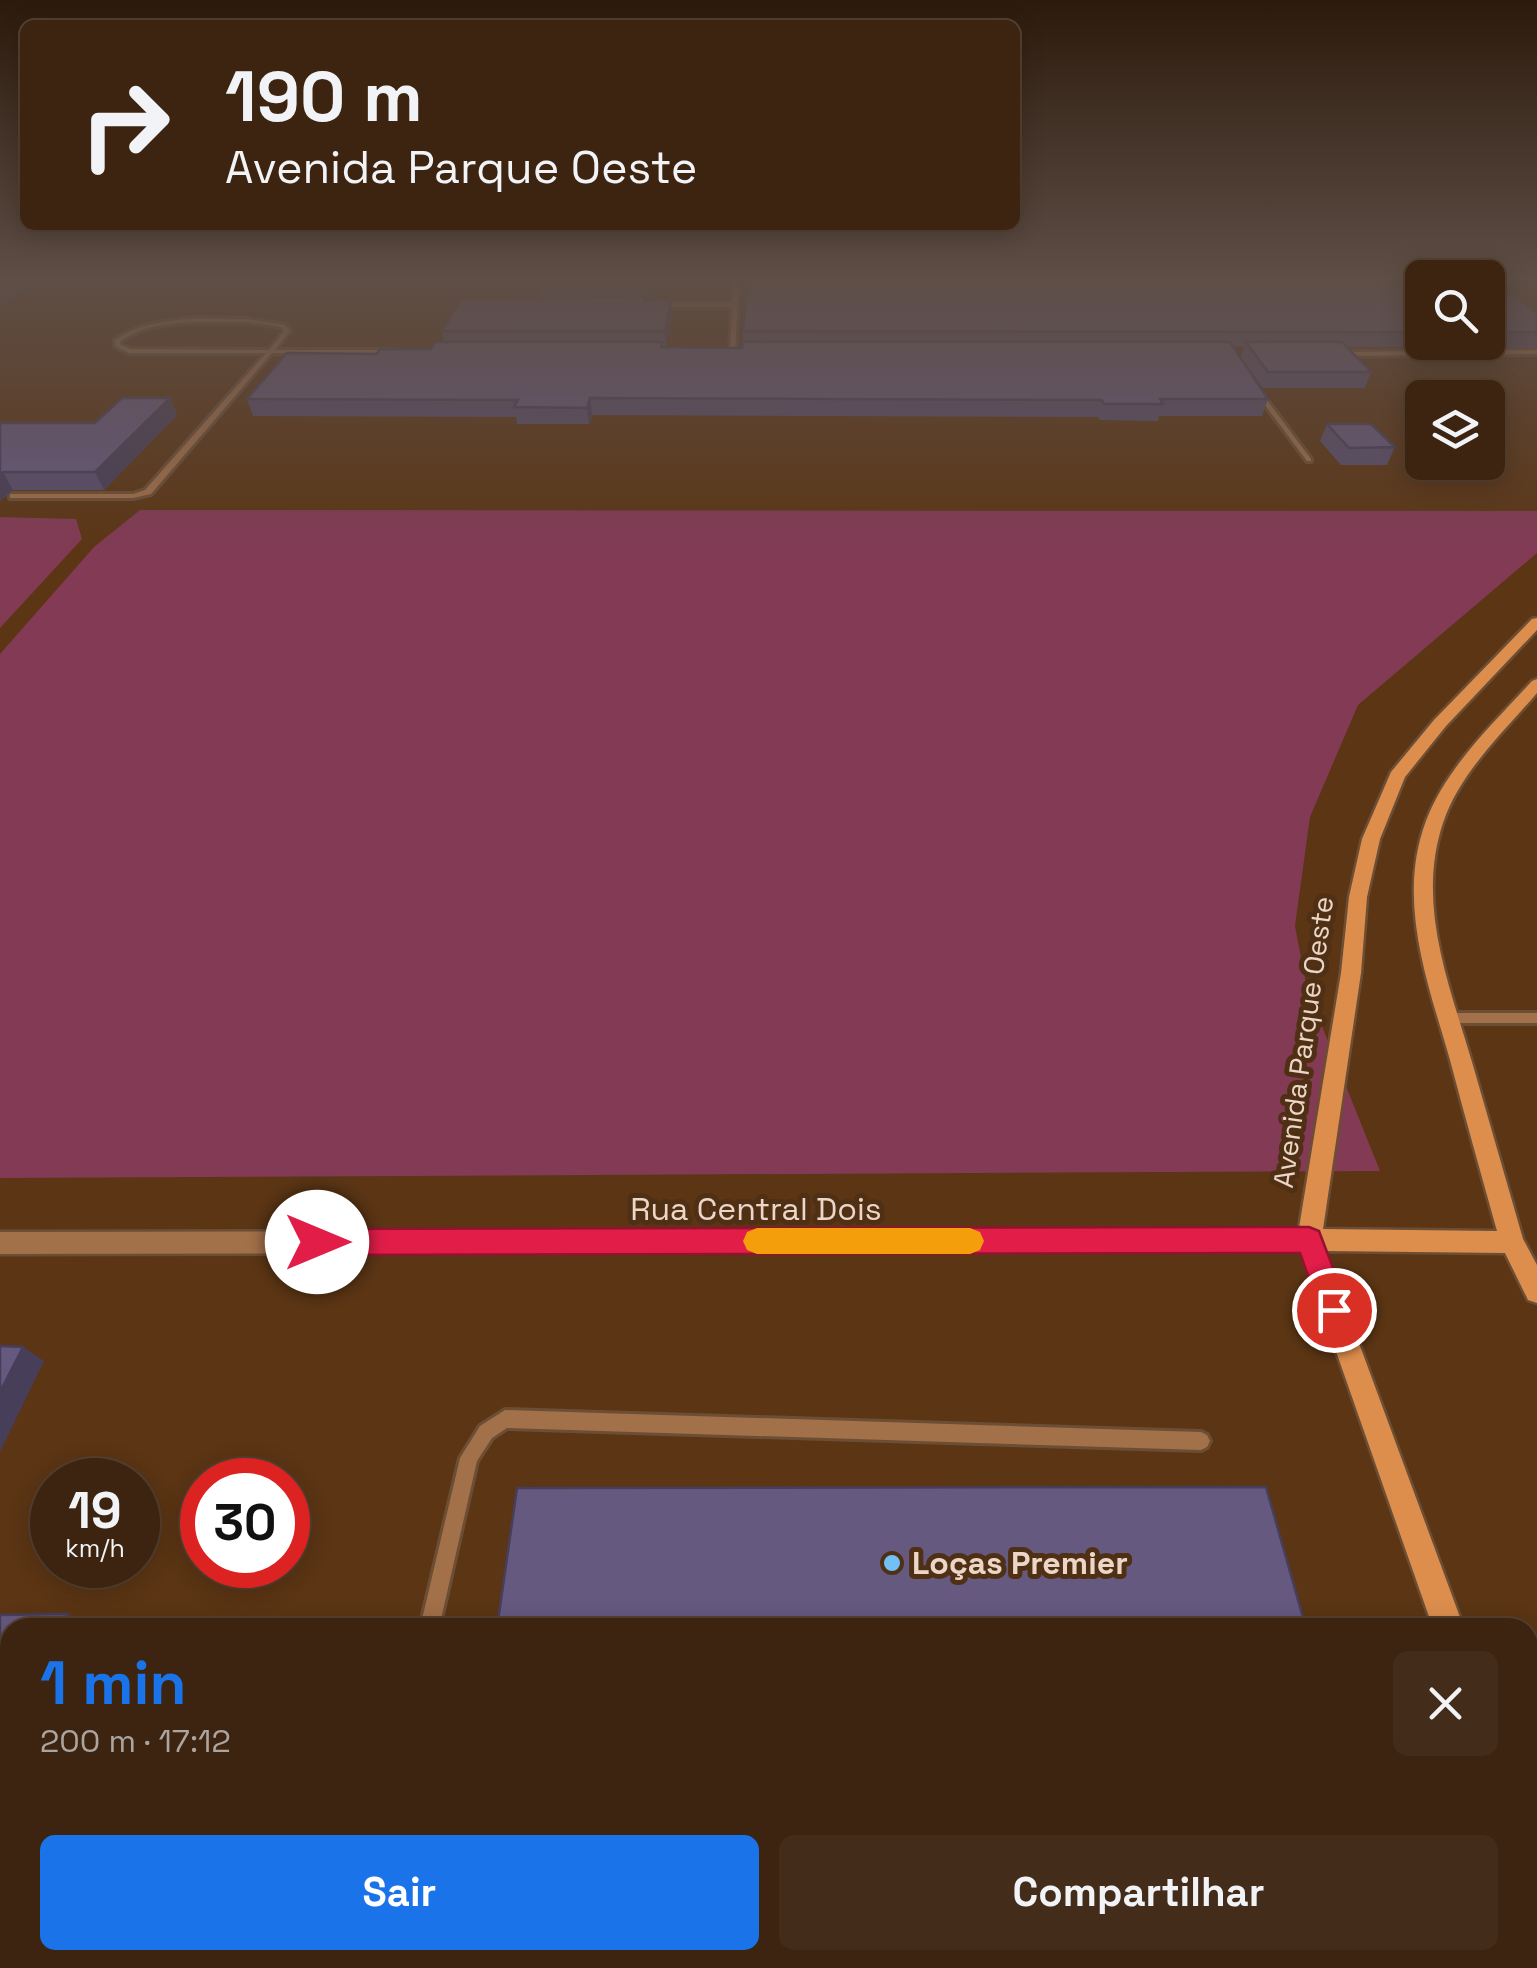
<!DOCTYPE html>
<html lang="pt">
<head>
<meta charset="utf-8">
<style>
  body { margin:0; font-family:"Space Grotesk",sans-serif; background:#432c19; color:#f1f3f6; height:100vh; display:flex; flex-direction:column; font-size:38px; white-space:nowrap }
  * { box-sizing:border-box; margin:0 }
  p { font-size:32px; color:#aca49f }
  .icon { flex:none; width:55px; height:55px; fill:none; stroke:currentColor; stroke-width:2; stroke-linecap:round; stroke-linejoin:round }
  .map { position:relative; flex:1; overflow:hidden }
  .side { position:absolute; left:0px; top:1618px; width:1538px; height:352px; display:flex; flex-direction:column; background:#3c2410; border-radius:30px 30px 0 0; box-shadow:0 5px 25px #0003,0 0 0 2px #554130 }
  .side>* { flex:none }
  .top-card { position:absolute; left:20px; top:20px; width:1000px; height:210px; border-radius:15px; box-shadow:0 5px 25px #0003,0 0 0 2px #554130; background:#3c2410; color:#f1f3f6; overflow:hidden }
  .tools { position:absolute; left:1405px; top:260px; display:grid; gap:20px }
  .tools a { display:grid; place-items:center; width:100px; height:100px; border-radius:15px; background:#3c2410; box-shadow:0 5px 25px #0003,0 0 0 2px #554130; font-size:50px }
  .speed { position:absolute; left:30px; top:1458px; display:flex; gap:20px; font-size:50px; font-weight:700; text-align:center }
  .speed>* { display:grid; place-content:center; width:130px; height:130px; border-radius:50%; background:#3c2410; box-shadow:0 5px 25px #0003,0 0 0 2px #554130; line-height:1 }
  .speed small { font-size:25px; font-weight:400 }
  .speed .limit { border:15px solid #d22; background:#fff; color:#111 }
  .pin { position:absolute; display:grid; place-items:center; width:85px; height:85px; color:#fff; margin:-42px; border:5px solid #fff; border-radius:50%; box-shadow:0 2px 10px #0007 }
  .me { position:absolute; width:110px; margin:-55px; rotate:90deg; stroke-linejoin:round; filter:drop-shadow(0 0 8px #0008) }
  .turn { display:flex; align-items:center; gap:35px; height:210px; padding:0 40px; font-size:45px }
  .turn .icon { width:130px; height:130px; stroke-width:2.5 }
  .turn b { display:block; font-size:70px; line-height:85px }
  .round { display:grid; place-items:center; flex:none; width:105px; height:105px; border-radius:15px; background:#432c19 }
  .headline { display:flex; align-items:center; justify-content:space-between; height:170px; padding:0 40px }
  h1 { font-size:60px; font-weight:800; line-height:75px; color:#1a73e8 }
  .primary-button { display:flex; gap:20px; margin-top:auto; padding:20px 40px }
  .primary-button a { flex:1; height:115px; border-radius:15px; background:#1a73e8; color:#fff; font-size:40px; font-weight:800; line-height:115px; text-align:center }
  .primary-button a+a { background:#432c19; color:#f1f3f6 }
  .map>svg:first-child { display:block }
  .built { fill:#5b3514; fill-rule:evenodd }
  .green { fill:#823a55 }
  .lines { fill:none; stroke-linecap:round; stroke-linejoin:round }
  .lane-casing { stroke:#6c4e35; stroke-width:6 }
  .street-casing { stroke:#6c4e35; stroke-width:5 }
  .secondary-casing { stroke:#6c4e35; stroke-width:5 }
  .lane { fill:#a27049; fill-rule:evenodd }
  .street { fill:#a27049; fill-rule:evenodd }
  .secondary { fill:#dd8e4d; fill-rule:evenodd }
  .wall { fill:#574d6e; fill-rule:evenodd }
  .shaded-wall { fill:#473e5a }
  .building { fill:#655980; stroke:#473e5a; stroke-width:2.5 }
  .route { fill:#e11d48; stroke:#92132f; stroke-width:2.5 }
  .slow { fill:#f59e0b }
  .poi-dot { fill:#71c1f5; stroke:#503015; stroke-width:4 }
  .labels { text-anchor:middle; stroke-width:10; stroke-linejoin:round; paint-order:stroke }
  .street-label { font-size:28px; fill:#ebd6c7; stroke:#503015 }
  .near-street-label { font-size:32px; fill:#ebd6c7; stroke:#503015 }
  .near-poi-label { font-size:32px; font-weight:bold; fill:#ebd6c7; stroke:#503015; text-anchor:start }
</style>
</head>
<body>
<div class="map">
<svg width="1537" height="1968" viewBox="0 0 1537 1968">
  <rect width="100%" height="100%" fill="#503015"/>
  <path class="built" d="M0,281H1422V342H1488V281H1537V1968H0ZM1422,398H1488V462H1422ZM52,1480H138V1565H52ZM202,1480H288V1565H202ZM10,1628H1528V1960H10Z"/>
  <g class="green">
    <path d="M140,510L1537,511V553L1358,705L1310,817L1295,926L1307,989L1380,1171L0,1178V654L94,547Z"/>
    <path d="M0,517L76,519L82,539L0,628Z"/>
  </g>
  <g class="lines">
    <defs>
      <g id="lane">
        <path d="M733,281H739L735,354L730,353L732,307H657L654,305L657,303H732Z"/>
        <path d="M196,318L247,319L285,325L290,331L275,350H395L398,352L395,354L272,353L151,494L133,498H10V494H133L145,490L266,353H129L115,346V340C139,323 167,321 196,318ZM196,322H247L281,327L284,331L269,350L130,349L121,345L120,342C142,325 169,324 196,322Z"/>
        <path d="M1537,350V354L1340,356L1337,354L1340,352Z"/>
        <path d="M1256,391H1260L1311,459V461H1307L1256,393Z"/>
        <path d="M1450,1013H1537V1023H1450L1445,1022L1444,1018L1445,1014Z"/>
        <path d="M505,1410L1201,1432L1207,1435L1210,1441L1207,1447L1201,1450L507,1428L492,1438L477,1461L439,1628H420L460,1458L480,1426Z"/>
        <path d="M339,1960H361L359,1968H337Z"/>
      </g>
      <path id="street" d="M1309,1229L1318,1232L1321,1240L1318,1248L1309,1251L0,1254V1232Z"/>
      <g id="secondary">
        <path d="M1537,618V630L1446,726L1405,777L1380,839L1367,897L1361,973L1323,1229L1497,1231C1481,1174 1465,1117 1450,1060C1428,983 1396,901 1426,821C1447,766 1493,724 1532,681L1537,679V693C1503,733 1460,772 1443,823C1416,904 1449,984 1472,1062C1489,1121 1506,1180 1523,1239L1537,1265V1303L1528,1300L1505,1253L1325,1251L1464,1628H1433L1297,1240L1341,973L1349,897L1362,839L1391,772L1434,720L1532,619Z"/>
        <path d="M1528,1826L1537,1830V1887L1528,1883Z"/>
      </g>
    </defs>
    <use href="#lane" class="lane-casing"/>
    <use href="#street" class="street-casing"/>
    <use href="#secondary" class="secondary-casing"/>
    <use href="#lane" class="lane"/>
    <use href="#street" class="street"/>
    <use href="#secondary" class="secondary"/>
  </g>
  <g class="wall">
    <path d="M539,281H654L650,300H671L672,315L666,346L663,347L742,348L743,331L1422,281V342H1488V295L1537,313V348L1347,347L1371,372L1365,388H1263L1242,360L1268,399L1262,416H1159L1158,421L1100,420L1098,417L592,415L589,424H517L516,417L253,416L247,399L377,354L431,349L444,342L442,331L539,298L537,285ZM1233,347H1244L1240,358Z"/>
    <path d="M170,398L177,415L104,490H13L0,501V423H95Z"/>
    <path d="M1327,424L1395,447L1387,465H1341L1320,441Z"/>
  </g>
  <g class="shaded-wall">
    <path d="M7,281H38L0,307V286Z"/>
    <path d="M649,281H654L650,300L648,285Z"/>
    <path d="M671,300L672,315L666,346L665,331Z"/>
    <path d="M170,398L177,415L104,490L95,472Z"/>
    <path d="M590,398L592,415L589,424L587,408Z"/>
    <path d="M3,472L13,490L0,501V475Z"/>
    <path d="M23,1347L44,1361L0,1452V1392Z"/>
    <path d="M67,1614L91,1622L88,1628H62Z"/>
    <path d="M10,1761V1838L0,1865V1787Z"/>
  </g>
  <g class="building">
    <path d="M539,281H649L648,285H537Z"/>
    <path d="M747,281H1422V332L743,331Z"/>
    <path d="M1488,295H1512L1537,313V332H1488Z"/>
    <path d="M645,296L644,300H671L665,331H442L461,300Z"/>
    <path d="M435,342H662L661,347L742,348L743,342H1230L1268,399H1160L1163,404H1104L1102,400L590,398L587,408L514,407L518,400L247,399L287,353L377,354L380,349H431Z"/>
    <path d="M1246,342H1342L1371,372H1268Z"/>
    <path d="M122,398H170L95,472H3L0,475V423H95Z"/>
    <path d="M1327,424H1371L1395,447L1349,448Z"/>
    <path d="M0,1346L23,1347L0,1392Z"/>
    <path d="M1266,1487L1306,1628H497L517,1488Z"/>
    <path d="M67,1614L62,1628H10V1761L0,1787V1615Z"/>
    <path d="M447,1960H1403L1405,1968H446Z"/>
  </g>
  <linearGradient id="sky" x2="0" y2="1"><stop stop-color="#2c1a0c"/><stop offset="0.5" stop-color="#5e4e46"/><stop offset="1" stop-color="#5e4e46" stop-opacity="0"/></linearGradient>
  <rect width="1537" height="557" fill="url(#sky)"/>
  <path class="route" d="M1309,1227L1319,1231L1349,1310L1345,1320L1334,1325L1324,1320L1300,1253L317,1255L307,1251L303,1242L307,1233L317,1229Z"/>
  <path class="slow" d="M757,1228H970L980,1232L984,1241L980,1250L970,1254H757L747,1250L743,1241L747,1232Z"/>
  <circle class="poi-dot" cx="892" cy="1563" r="10"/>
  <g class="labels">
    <g class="street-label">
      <text transform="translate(1303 1042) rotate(-82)" y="10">Avenida Parque Oeste</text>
    </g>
    <g class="near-street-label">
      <text x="756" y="1220">Rua Central Dois</text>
    </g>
    <g class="near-poi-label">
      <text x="912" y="1574">Loças Premier</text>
    </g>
  </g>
</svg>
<div class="tools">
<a><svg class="icon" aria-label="search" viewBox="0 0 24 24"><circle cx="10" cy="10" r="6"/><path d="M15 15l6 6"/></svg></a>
<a><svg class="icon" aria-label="layers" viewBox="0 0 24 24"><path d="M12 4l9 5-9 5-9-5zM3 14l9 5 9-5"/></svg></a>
</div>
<div class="speed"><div>19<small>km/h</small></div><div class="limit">30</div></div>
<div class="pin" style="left:1334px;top:1310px;background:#d93025"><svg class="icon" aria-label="arrive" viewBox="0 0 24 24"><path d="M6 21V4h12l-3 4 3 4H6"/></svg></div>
<svg class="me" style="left:317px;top:1242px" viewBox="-20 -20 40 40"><circle r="19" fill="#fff"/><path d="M0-13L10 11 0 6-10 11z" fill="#e11d48"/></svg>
<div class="top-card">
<div class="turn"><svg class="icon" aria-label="right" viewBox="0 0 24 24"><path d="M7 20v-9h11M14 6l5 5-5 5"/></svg><div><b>190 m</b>Avenida Parque Oeste</div></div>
</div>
<section class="side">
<div class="headline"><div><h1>1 min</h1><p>200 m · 17:12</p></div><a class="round"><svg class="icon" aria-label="close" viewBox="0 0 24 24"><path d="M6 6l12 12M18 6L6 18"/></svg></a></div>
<div class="primary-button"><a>Sair</a><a>Compartilhar</a></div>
</section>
</div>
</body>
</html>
